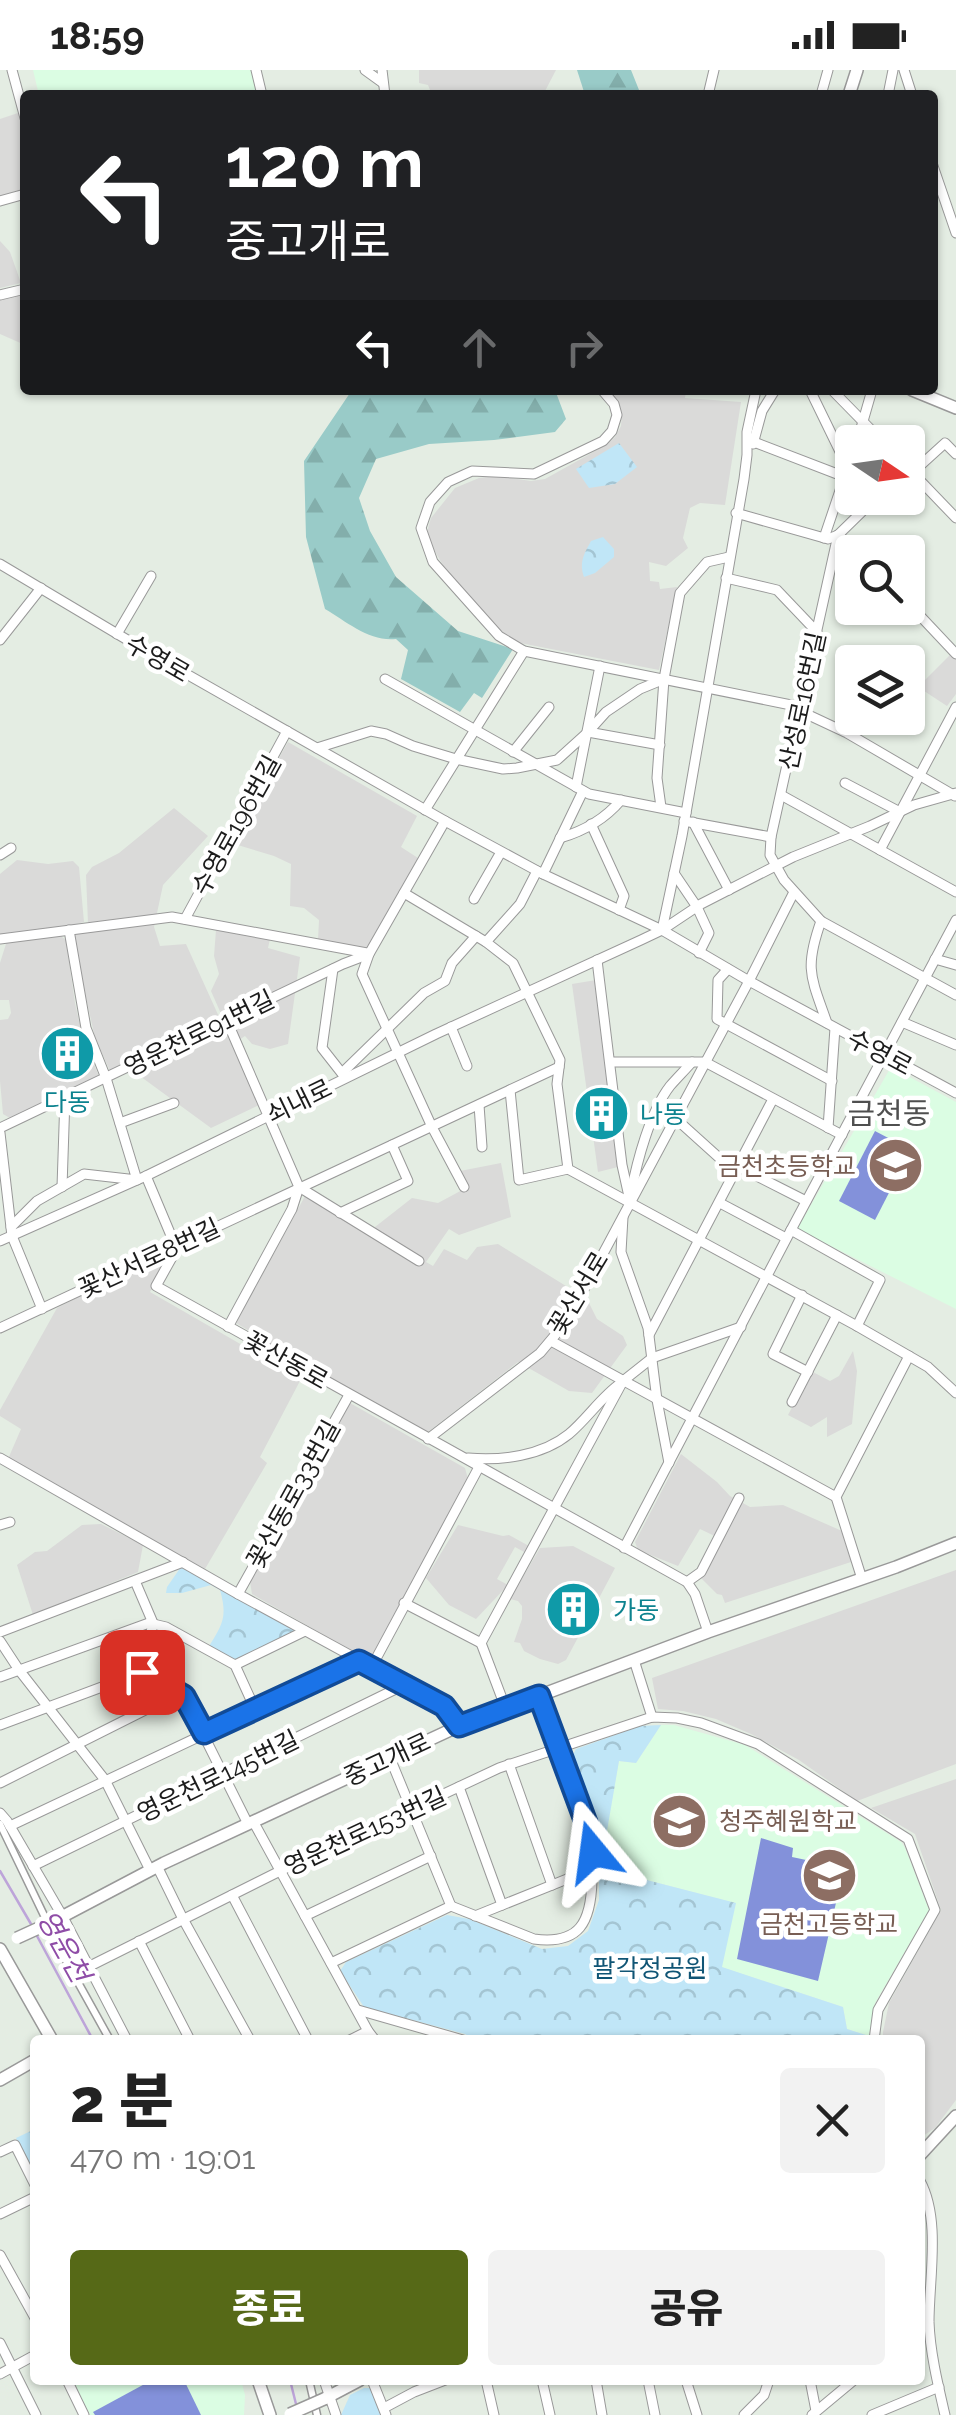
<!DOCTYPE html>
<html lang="ko">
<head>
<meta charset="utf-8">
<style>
  body { margin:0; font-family:Raleway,"Noto Sans KR",sans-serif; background:#f2f2f2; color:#222; height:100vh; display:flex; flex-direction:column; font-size:38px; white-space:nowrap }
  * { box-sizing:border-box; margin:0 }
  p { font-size:32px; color:#767676 }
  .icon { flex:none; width:55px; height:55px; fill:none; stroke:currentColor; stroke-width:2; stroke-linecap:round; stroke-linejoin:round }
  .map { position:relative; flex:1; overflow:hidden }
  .side { position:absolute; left:30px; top:1965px; width:895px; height:350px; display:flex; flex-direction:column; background:#fff; border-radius:10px; box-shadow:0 2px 8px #0004 }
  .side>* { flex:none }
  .top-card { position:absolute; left:20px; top:20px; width:918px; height:305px; border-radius:10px; box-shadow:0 2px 8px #0004; background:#202124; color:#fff; overflow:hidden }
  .needle { width:65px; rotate:103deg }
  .buttons { position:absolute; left:835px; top:355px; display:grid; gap:20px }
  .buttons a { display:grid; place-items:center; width:90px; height:90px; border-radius:10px; background:#fff; box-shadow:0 2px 8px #0004; font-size:50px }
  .pin { position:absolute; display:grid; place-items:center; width:85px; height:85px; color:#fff; margin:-42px; border-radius:20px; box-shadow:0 5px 15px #0006 }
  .me { position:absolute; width:110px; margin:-55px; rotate:344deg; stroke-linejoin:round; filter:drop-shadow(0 0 8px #0008) }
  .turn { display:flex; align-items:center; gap:35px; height:210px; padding:0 40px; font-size:45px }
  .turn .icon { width:130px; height:130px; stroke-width:2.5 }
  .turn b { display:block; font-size:70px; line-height:85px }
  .lanes { display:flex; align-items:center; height:95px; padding:0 40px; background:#0003; justify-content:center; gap:50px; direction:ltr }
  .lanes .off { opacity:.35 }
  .round { display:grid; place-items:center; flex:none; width:105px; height:105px; border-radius:10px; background:#f2f2f2 }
  .overview { display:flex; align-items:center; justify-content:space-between; height:170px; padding:0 40px }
  h1 { font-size:60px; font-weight:800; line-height:75px }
  .primary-button { display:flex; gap:20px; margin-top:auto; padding:20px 40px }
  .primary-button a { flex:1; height:115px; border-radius:10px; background:#566917; color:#fff; font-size:40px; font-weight:800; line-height:115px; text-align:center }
  .primary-button a+a { background:#f2f2f2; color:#222 }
  .status { display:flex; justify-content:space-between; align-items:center; height:70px; padding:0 50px; background:#fff; direction:ltr }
  .status svg { height:28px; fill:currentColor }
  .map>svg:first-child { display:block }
  .residential { fill:#dadad9 }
  .education { fill:#dbfde3 }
  .forest { fill:url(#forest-firs) }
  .park { fill:url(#park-crowns) }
  .pitch { fill:#8391da }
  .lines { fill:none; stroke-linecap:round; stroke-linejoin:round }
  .stream { stroke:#bda4d9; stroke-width:2.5 }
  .pedestrian-casing { stroke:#999; stroke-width:9 }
  .minor-casing { stroke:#999; stroke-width:11 }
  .tertiary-casing { stroke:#999; stroke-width:14 }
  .pedestrian { stroke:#fff; stroke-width:6 }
  .minor { stroke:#fff; stroke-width:9 }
  .tertiary { stroke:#fff; stroke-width:11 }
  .tertiary-bridge-casing { stroke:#999; stroke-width:14; stroke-linecap:butt }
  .tertiary-bridge { stroke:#fff; stroke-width:11 }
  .route-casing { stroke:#114b97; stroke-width:25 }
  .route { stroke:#1a73e8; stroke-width:18 }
  .labels { text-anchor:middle; stroke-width:9; stroke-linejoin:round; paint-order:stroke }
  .street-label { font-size:25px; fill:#1c1c1c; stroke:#fff }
  .culture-label { font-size:25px; fill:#0d838f; stroke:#fff; text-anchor:start }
  .education-label { font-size:25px; fill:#785e54; stroke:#fff; text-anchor:end }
  .park-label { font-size:25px; fill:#105575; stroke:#fff }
  .water-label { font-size:28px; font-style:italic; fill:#8f4da7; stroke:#fff }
  .quarter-label { font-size:30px; fill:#4f4f4f; stroke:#fff }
</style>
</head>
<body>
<div class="status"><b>18:59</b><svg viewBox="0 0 49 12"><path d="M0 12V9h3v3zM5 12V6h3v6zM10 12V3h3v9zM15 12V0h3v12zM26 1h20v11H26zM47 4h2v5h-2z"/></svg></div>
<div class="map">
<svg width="956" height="2345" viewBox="0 0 956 2345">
  <defs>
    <pattern id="forest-firs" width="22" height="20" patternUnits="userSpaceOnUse" patternTransform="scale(2.5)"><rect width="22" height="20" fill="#99cbc8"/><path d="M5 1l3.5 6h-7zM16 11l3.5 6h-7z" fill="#83aeab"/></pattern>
    <pattern id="park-crowns" width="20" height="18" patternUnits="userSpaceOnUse" patternTransform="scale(2.5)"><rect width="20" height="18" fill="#c0e6f7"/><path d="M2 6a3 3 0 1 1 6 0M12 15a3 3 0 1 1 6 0" fill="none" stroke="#a4c5d3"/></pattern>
  </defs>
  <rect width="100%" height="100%" fill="#e4ede3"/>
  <g class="residential">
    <path d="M419,0H556L543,25H432L428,15L419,13Z"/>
    <path d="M21,42L25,58V119L0,126V49Z"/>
    <path d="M0,171L10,182L21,213L0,218Z"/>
    <path d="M25,224V275L0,264V230Z"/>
    <path d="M607,320H686L685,328L741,332L725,435L700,433L690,438L683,468L688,478L666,496L649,492L650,511L659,512L660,519L677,517L659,600L515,572L497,557L444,497L430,473L427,462L431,448L455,418L479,408L497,406L531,411L545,409L606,375L615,367L621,356L622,344L619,333Z"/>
    <path d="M956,579V624L947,636L918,617Z"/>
    <path d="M288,672L417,746L401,777L418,788L370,875L363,879L318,870L319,850L304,838L290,836L291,794L274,786L231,773Z"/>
    <path d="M174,738L208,766L163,815L154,857L160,876L186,874L259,1035L211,1058L133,1001L127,991L110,1001L95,968L73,869L76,863H90L88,853L86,805L92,797L119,783Z"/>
    <path d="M17,790L48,794L73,791L79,797L84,852L61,858L62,867L66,870L75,933L83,969L99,1006L10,1048L3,1044L0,1011V950L8,949L11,943L9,930H0V893L6,874L3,866H0V804Z"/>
    <path d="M216,860L270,869L268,878L300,887L288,974L270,979L252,974L245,966L239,970L230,944L222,946L211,921L219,904L214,886Z"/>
    <path d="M596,910L618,1097L598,1102L572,914Z"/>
    <path d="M501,1093L511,1147L459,1165L449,1159L426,1192L433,1196L444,1179L467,1190L477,1177L498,1174L587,1229L597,1249L623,1266L627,1275L592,1323L569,1321L518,1292L428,1362L308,1296L236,1253L305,1126L379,1170L375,1157L412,1128L438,1133L466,1118L460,1101Z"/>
    <path d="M164,1188L169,1189L150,1222L301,1309L260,1387L267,1393L205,1499L8,1389L21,1359L0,1346V1340L57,1238L112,1209Z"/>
    <path d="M853,1281L857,1301L852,1354L827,1367V1347L811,1357L788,1345L811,1301L830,1311L839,1306Z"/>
    <path d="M350,1333L465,1398L468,1409L373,1586L364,1588L252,1524L250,1512Z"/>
    <path d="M681,1384L717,1412L730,1426L750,1437L783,1435L842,1461L851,1492L725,1533L722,1525L717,1524L701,1508L721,1469L700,1459L678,1496L638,1480L635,1472Z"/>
    <path d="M101,1454L143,1475L138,1502L33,1545L17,1495L35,1482L47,1481L82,1455Z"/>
    <path d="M458,1455L503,1466L509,1465L529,1476L526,1483L515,1477L497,1509L508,1515L476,1549L449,1535L426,1508Z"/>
    <path d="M573,1476L615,1498L566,1590L558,1594L540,1589L524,1581L520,1573L514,1572L522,1549V1536L518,1531L510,1529L540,1478Z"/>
    <path d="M956,1500V1694L857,1731L799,1690L751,1664L716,1649L683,1641L658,1639L652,1608Z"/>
    <path d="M956,1709V2030L935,2058L920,2068V1970H883V1962L889,1933L941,1840L915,1764L871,1738Z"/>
  </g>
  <g class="education">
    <path d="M33,0H252L258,25H39Z"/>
    <path d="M891,997L956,1032V1239L797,1159Z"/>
    <path d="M661,1655H674L745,1675L901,1772L905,1778L929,1840L875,1933L869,1966L847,1959L843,1937L721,1897L735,1833L635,1807L599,1802L619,1691L636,1693Z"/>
    <path d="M73,2310H241L245,2325L244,2345H90Z"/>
  </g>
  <g class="forest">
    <path d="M577,0H631L641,25H585Z"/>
    <path d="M352,320H555L566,349L555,362L494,370L429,374L376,389L359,428L370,461L396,507L458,561L513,579L482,628L474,623L460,642L401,609L408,580L396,569C370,572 347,552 325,539L306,467L304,391Z"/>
  </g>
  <g class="park">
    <path d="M619,373L637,397L615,414L589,418L576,399Z"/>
    <path d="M603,467L614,479V487L595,503L584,507C579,492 584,484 591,471Z"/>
    <path d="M183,1494L303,1561L235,1593L208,1578C222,1555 228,1548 220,1520L211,1515L182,1523H166L167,1517Z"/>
    <path d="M661,1655L636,1693L619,1691L602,1790L599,1774L570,1691L576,1679L640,1656Z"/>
    <path d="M599,1802L635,1807L736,1833L722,1897L843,1937L847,1959L869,1966L870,1970H476L465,1964L364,1937L340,1901L346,1892L447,1845L469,1849L542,1879L568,1876L588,1861L599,1830Z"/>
    <path d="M35,2059V2110L16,2068Z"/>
    <path d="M364,2318H374L381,2345H341L350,2325Z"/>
  </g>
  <g class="pitch">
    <path d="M875,1061L911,1080L875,1150L839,1131Z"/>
    <path d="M761,1768L793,1778L792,1787L844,1798L818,1911L737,1889Z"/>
    <path d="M152,2310H184L201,2345H95L93,2342Z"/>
  </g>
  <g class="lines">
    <g class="stream">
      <path d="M0,1801L31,1854"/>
      <path d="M37,1866L93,1970"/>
      <path d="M290,2310L296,2334"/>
    </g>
    <defs>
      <g id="pedestrian">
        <path d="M0,1754L65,1889L110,1970"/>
        <path d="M309,2310L317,2345"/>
      </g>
      <g id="minor">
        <path d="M12,0L25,48"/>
        <path d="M256,0L262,25"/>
        <path d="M365,0L383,13"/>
        <path d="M382,0L385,25"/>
        <path d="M904,0L912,25"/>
        <path d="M708,25L714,0"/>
        <path d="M821,25L828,0"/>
        <path d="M888,25L893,0"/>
        <path d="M932,93L956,163"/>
        <path d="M0,131L25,124"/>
        <path d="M0,225L25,219"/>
        <path d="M602,320L614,334L617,345L612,361L603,371L534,404L472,401L448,412L430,432L421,458L433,492L499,566L524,581L801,637"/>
        <path d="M810,320L848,398"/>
        <path d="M832,320L883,372"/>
        <path d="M754,372L845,407"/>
        <path d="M857,372L872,320"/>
        <path d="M753,374L762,341L775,320"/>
        <path d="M908,398L956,448"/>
        <path d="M912,403L945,373L956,384"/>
        <path d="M736,443L828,469L838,465"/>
        <path d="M838,465L771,767L770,785L784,810L821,851L956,925"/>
        <path d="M838,465L876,428"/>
        <path d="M838,465L858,482"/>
        <path d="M824,468L852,385"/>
        <path d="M0,494L146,581L445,751L543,804L662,860L749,911L956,1023"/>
        <path d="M726,508L777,520L817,562"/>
        <path d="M908,533L956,584"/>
        <path d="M117,564L151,506"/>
        <path d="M0,570L41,518"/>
        <path d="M385,609L589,724L686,743"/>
        <path d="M800,641L847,663L955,726"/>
        <path d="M588,662L660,675"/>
        <path d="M317,678L371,661L386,664L413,676L456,689L503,699L517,698L557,690L588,662L606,642L640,619L662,610"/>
        <path d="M513,682L549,637"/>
        <path d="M845,713L900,742"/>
        <path d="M576,717L600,596"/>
        <path d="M781,725L956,822"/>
        <path d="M661,737L657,708L664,609L680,523L707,492L729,487"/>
        <path d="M425,740L524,581"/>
        <path d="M445,751L369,884L362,904L432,1057L464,1117"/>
        <path d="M684,751L771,767"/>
        <path d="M693,752L729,820"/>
        <path d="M591,754L624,826L619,840"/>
        <path d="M560,768C584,761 605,749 621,730"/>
        <path d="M880,780L956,637"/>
        <path d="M0,785L11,778"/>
        <path d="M674,803L697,837L709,863L699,883"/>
        <path d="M543,804L583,721"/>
        <path d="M404,823L486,872L513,893L560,990L557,1014L568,1099L857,1256L928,1297L956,1323"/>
        <path d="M474,829L501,782"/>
        <path d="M185,849L287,661"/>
        <path d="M821,851C804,899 811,907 827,953"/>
        <path d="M662,860L682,766L744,409L747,385V362L756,320"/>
        <path d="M0,869L172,847L367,883"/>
        <path d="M486,872L520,834L537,801"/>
        <path d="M935,889L956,895"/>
        <path d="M597,890L622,1095L630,1131"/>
        <path d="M333,899L322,978L344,1006"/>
        <path d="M728,899L718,910L717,949L832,1011"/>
        <path d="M227,951L299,1117L292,1139L228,1257"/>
        <path d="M902,952L956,975"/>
        <path d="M451,957L467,996"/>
        <path d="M610,992H705L842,1065"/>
        <path d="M342,1003L424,923L445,911L452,893L476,866"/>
        <path d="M510,1020L519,1110L568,1099"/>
        <path d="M479,1035L482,1077"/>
        <path d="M675,1048L736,1103"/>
        <path d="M120,1053L174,1033"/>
        <path d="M0,1058L343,894L369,884"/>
        <path d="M828,1058L835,958"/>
        <path d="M0,1063L12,1166L42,1239"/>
        <path d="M739,1097L806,1131"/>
        <path d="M146,1106L175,1175"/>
        <path d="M62,1117L65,1027"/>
        <path d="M299,1117L419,1191"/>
        <path d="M631,1123C637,1091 650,1042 670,1016C677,1008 685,1000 692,992"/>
        <path d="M720,1133L786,1168"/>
        <path d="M340,1143L408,1111L392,1075"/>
        <path d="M623,1147L621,1182L648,1258L657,1330L669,1393"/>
        <path d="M11,1157L37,1131L84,1104L137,1110L106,1008L86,958L69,860"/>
        <path d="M791,1160L880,1210L857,1256"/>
        <path d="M0,1171L146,1106L436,964L641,870L662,860L701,834L793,787L870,756L914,735L956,723"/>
        <path d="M180,1173L156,1216L687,1512L695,1524L708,1562"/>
        <path d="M802,1225L773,1284L808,1302"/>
        <path d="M0,1258L559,997"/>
        <path d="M649,1265L773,1029"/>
        <path d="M551,1271L836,1427"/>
        <path d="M792,1332L837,1245"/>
        <path d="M428,1369L540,1283L567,1251L749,911L794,822"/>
        <path d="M0,1388L238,1524L443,1636L459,1656"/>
        <path d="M468,1388C501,1391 542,1386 569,1364C588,1348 601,1327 621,1313"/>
        <path d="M0,1455L10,1452"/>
        <path d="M624,1478L791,1160L956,850"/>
        <path d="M862,1509L836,1427L909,1286"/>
        <path d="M135,1511L153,1553L142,1602"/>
        <path d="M687,1512L701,1502L739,1428"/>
        <path d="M238,1524L349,1325"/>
        <path d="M404,1533L481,1573"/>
        <path d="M0,1562L183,1492"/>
        <path d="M0,1571L19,1600L105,1710L150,1800"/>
        <path d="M634,1590L652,1647"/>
        <path d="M235,1595L305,1561"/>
        <path d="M371,1598L479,1397"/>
        <path d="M0,1607L149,1553L166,1557L235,1595L255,1639"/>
        <path d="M506,1639L481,1573L623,1311L652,1288L741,1257"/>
        <path d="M0,1655L142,1602L184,1626L248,1754"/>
        <path d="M390,1688L451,1836"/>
        <path d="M509,1694L552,1815"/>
        <path d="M0,1713L179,1623"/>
        <path d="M459,1717L502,1835"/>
        <path d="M0,1743L7,1751L63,1847L127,1970"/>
        <path d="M253,1751L368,1961L375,1970"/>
        <path d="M10,1756L359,1591"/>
        <path d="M33,1796L404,1615"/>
        <path d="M157,1796L183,1849L250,1970"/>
        <path d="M232,1825L308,1970"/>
        <path d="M305,1846L431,1786"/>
        <path d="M475,1846L592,1799"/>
        <path d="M139,1871L190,1970"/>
        <path d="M331,1893L451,1836L534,1869C580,1875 591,1852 592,1810C592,1792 593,1775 588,1757C575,1713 556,1670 539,1627"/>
        <path d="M88,1897L280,1801L499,1698L652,1647L677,1648L701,1653L758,1674L908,1769L935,1840L878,1940L874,1970"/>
        <path d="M358,1940L463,1970"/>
        <path d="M350,1970L368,1961"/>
        <path d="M0,2082L15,2075L35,2115"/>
        <path d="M920,2111C941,2149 929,2209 929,2252C930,2282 938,2315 945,2345"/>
        <path d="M0,2144L35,2127"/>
        <path d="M0,2185L35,2248"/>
        <path d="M0,2273L36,2345"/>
        <path d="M0,2304L35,2285"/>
        <path d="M67,2310L84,2345"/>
        <path d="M324,2310L336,2345"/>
        <path d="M372,2310L386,2345"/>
        <path d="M486,2310L494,2345"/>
        <path d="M542,2310L550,2345"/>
        <path d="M596,2310L602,2345"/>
        <path d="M648,2310L655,2345"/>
        <path d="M686,2310L697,2345"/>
        <path d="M810,2310L816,2341"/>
        <path d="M384,2338L414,2322L445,2310"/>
        <path d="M744,2345L764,2325L769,2310"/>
        <path d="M812,2345L854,2310"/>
        <path d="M872,2345L939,2317"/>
      </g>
      <g id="tertiary">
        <path d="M849,25L857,0"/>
        <path d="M912,320L956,338"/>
        <path d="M52,1852L164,1793L459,1656L708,1562L896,1497L956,1473"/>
        <path d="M0,1879L52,1970"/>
        <path d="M0,2010L35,1990"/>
        <path d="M920,2085L956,2046"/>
        <path d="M258,2310L270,2345"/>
        <path d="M324,2329L360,2310"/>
      </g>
    </defs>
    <use href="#pedestrian" class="pedestrian-casing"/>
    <use href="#minor" class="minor-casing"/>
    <use href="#tertiary" class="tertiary-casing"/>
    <use href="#pedestrian" class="pedestrian"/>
    <use href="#minor" class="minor"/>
    <use href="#tertiary" class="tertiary"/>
    <defs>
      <g id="tertiary-bridge">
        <path d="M17,1868L52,1852"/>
        <path d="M290,2344L324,2329"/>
      </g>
    </defs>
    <use href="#tertiary-bridge" class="tertiary-bridge-casing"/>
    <use href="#tertiary-bridge" class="tertiary-bridge"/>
  </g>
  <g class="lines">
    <defs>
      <path id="route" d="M142,1602L184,1626L204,1663L359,1591L444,1636L459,1656L539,1626L588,1758L593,1782"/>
    </defs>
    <use href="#route" class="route-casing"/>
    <use href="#route" class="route"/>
  </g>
  <defs>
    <symbol id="building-disc" viewBox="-11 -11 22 22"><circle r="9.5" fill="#0f9aa8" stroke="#fff"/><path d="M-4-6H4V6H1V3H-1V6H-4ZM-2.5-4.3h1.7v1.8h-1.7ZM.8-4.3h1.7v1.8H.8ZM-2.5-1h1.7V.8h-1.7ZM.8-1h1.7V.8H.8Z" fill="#fff"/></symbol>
    <symbol id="school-disc" viewBox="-11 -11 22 22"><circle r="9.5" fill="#8d6e63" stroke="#fff"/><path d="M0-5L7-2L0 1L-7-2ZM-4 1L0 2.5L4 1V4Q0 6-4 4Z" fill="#fff"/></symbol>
  </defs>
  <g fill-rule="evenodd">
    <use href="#building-disc" x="36" y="952" width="63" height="63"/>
    <use href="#building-disc" x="570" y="1012" width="63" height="63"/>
    <use href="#school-disc" x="864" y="1064" width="63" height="63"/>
    <use href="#building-disc" x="542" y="1508" width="63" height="63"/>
    <use href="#school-disc" x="648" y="1720" width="63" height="63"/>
    <use href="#school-disc" x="798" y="1774" width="63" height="63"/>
  </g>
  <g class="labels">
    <g class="street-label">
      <text transform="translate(158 588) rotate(30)" y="9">수영로</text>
      <text transform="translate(802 631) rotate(-78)" y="9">산성로16번길</text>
      <text transform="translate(236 755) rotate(-61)" y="9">수영로196번길</text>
      <text transform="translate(199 963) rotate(-26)" y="9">영운천로91번길</text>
      <text transform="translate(880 982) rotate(28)" y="9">수영로</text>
      <text transform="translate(299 1031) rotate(-26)" y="9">쇠내로</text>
      <text transform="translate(149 1188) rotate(-25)" y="9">꽃산서로8번길</text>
      <text transform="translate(578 1223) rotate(-59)" y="9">꽃산서로</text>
      <text transform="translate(286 1290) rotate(29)" y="9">꽃산동로</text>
      <text transform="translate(293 1424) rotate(-61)" y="9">꽃산동로33번길</text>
      <text transform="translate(387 1689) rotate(-25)" y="9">중고개로</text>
      <text transform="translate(218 1706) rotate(-26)" y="9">영운천로145번길</text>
      <text transform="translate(365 1761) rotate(-25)" y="9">영운천로153번길</text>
    </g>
    <g class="culture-label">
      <text x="67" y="1041" text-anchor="middle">다동</text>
      <text x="640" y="1053">나동</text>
      <text x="613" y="1549">가동</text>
    </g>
    <g class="education-label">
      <text x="856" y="1105">금천초등학교</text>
      <text x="719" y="1760" text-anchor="start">청주혜원학교</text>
      <text x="829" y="1863" text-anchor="middle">금천고등학교</text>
    </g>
    <g class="park-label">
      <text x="650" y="1907">팔각정공원</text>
    </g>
    <g class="water-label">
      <text transform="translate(64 1876) rotate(61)" y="10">영운천</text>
    </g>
    <g class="quarter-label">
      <text x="889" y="1054">금천동</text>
    </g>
  </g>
</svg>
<div class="buttons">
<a><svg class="needle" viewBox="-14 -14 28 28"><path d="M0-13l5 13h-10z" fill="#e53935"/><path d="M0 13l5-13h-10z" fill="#767676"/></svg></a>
<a><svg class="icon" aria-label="search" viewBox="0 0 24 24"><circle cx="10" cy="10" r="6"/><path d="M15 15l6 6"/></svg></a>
<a><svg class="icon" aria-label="layers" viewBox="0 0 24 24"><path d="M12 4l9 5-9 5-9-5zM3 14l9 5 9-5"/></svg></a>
</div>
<div class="pin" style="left:142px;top:1602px;background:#d93025"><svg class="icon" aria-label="arrive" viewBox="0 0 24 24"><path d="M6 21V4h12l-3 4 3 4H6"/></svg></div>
<svg class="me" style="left:593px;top:1782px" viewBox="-20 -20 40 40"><path d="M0-17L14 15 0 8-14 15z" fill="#1a73e8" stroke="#fff" stroke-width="4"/></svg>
<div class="top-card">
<div class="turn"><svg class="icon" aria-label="left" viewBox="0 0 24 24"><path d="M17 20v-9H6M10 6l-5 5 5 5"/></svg><div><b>120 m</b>중고개로</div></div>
<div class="lanes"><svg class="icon" aria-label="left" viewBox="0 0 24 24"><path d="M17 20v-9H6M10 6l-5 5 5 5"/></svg><svg class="icon off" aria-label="ahead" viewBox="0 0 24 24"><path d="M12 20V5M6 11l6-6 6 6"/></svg><svg class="icon off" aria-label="right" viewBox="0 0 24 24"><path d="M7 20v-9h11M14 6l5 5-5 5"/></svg></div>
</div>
<section class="side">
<div class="overview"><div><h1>2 분</h1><p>470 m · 19:01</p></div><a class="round"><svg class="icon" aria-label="close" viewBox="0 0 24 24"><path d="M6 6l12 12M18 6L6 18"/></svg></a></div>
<div class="primary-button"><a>종료</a><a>공유</a></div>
</section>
</div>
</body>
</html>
